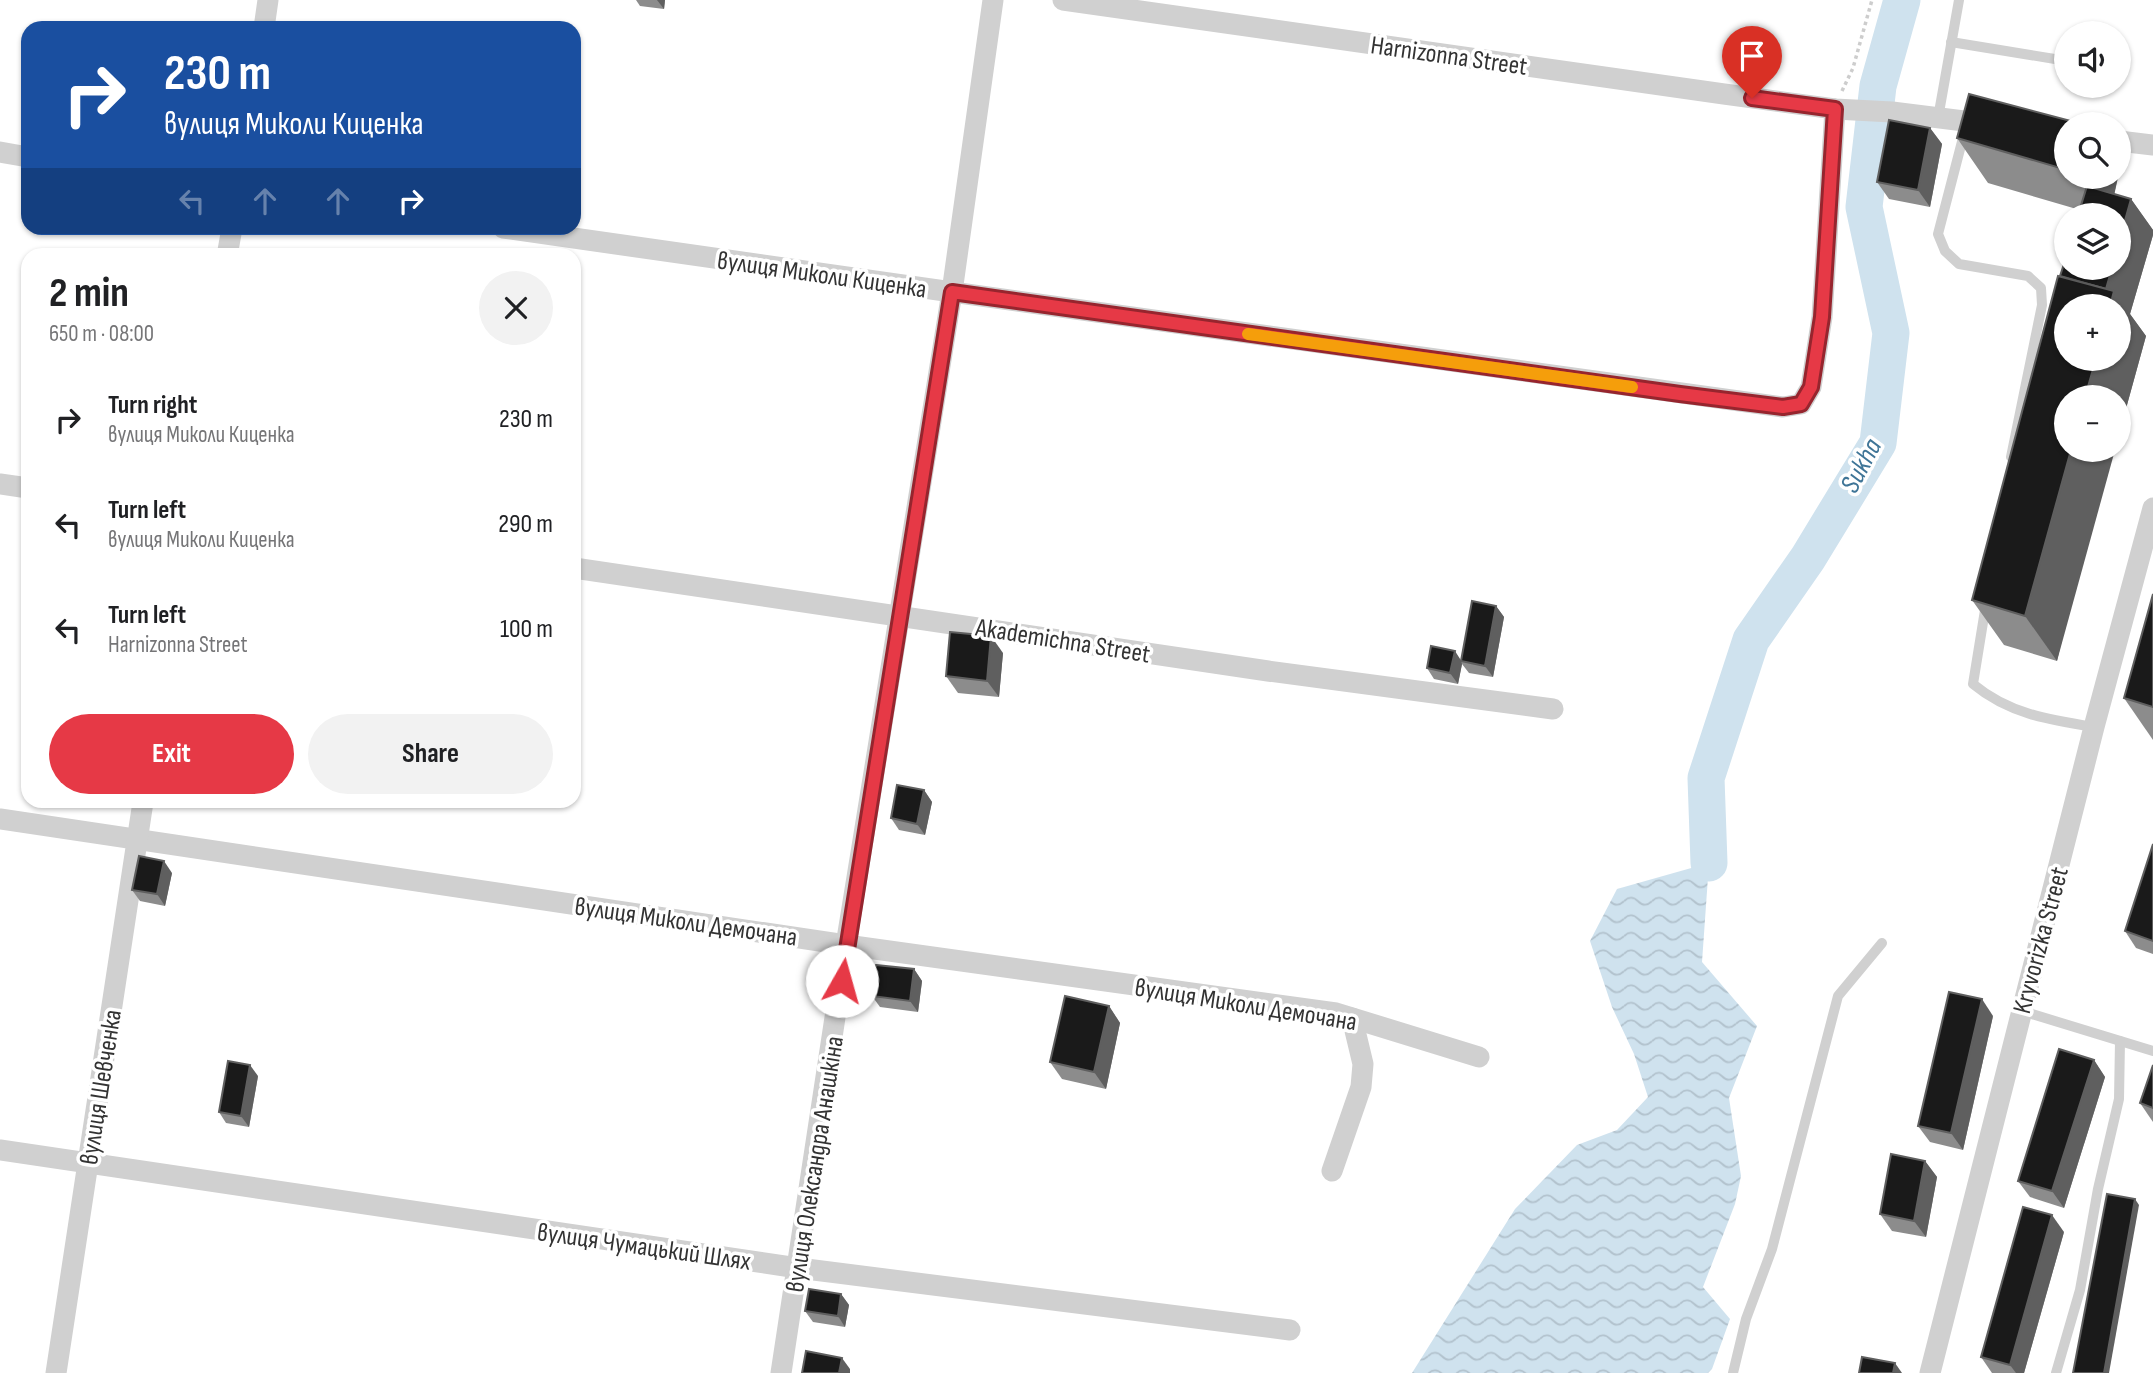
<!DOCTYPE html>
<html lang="en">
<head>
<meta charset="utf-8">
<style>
  body { margin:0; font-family:"Sofia Sans Condensed",sans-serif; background:#f2f2f2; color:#202124; height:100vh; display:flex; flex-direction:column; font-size:26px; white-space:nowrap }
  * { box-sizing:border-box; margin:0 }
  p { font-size:23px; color:#757577 }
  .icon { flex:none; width:38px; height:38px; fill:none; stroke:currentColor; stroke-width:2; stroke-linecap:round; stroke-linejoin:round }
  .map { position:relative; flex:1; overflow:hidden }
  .sheet { position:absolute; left:21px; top:248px; width:560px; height:560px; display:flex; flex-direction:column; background:#fff; border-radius:21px; box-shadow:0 2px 5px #0004 }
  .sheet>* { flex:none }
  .guide { position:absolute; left:21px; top:21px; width:560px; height:214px; border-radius:21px; box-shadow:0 2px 5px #0004; background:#1a4fa0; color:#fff; overflow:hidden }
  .buttons { position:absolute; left:2054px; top:21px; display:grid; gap:14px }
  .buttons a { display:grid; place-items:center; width:77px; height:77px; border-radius:50%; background:#fff; box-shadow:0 2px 5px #0004; font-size:35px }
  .pin { position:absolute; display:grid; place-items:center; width:60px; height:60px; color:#fff; margin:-72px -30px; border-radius:50% 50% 50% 0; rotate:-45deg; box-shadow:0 0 7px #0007 }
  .pin .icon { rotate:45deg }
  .me { position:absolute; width:77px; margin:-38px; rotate:7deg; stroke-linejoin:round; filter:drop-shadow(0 0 5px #0008) }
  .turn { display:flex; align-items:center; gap:24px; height:147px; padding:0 28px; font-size:32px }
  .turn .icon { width:91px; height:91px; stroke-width:2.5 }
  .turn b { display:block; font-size:49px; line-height:60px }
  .lanes { display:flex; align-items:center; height:66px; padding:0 28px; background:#0003; justify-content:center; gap:35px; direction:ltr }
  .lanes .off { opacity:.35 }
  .round { display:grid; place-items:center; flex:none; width:74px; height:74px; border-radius:37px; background:#f2f2f2 }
  .head { display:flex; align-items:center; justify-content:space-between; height:119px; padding:0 28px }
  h1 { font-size:42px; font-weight:700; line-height:52px }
  .button { display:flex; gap:14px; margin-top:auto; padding:14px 28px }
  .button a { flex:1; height:80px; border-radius:42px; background:#e63946; color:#fff; font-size:28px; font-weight:700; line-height:80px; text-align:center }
  .button a+a { background:#f2f2f2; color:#202124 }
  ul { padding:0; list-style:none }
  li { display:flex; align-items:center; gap:21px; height:105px; padding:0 28px }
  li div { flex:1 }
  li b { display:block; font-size:26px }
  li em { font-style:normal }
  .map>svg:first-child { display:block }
  .water { fill:url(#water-waves) }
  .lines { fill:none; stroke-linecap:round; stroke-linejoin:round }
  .river { stroke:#cfe2ee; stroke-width:37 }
  .path { stroke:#cdcdcd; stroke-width:3.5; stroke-dasharray:3.5 3.5; stroke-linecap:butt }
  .lane { stroke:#d0d0d0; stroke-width:10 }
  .street { stroke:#d0d0d0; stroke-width:21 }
  .wall { fill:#8c8c8c }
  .shaded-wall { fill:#5f5f5f }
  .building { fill:#1a1a1a; stroke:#5f5f5f; stroke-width:2 }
  .route-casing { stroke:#96252e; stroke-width:18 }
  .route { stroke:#e63946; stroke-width:12 }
  .slow { stroke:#f59e0b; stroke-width:12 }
  .labels { text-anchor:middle; stroke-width:7; stroke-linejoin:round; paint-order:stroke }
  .street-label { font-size:26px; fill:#333; stroke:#fff }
  .water-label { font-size:28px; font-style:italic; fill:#3f7597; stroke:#fff }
</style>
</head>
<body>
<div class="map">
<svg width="2153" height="1373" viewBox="0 0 2153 1373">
  <defs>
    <pattern id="water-waves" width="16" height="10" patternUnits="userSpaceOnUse" patternTransform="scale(1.75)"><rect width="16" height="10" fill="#cfe2ee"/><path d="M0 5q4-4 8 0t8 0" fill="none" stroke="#b2c2cd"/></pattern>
  </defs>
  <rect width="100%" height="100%" fill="#fff"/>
  <path class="water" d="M1709,863L1702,962L1757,1026L1729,1098L1741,1176L1735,1204L1703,1287L1730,1319L1712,1369L1708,1373H1412L1515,1209L1577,1145L1617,1130L1648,1097L1634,1054L1612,1007L1590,941L1617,889Z"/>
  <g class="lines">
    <path class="river" d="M1709,863L1706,778L1751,640L1808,558L1878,443L1891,333L1864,207L1878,86L1902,0"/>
    <path class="path" d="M1842,91L1853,68L1872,0"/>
    <g class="lane">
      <path d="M1951,42L2067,61"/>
      <path d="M1938,118L1959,0"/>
      <path d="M1965,130L1938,234L1945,251L1959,264L2028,276L2041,288L2042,305L2011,457"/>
      <path d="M1986,604L1973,684C2009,714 2050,720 2094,727"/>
      <path d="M2022,1011L2153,1051"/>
      <path d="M1733,1373L1746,1319L1772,1249L1838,996L1882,943"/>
      <path d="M2056,1373L2080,1290L2098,1189L2119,1099L2120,1041"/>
    </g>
    <g class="street">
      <path d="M1063,0L1724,94L1835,109L1892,112L1988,124"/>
      <path d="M264,28L268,0"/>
      <path d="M2119,141L2153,145"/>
      <path d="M0,152L28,157"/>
      <path d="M503,228L952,292L1783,407L1801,404L1811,387L1822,317L1835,109"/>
      <path d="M227,256L232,228"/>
      <path d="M0,484L28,488"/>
      <path d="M574,568L1268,671L1553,709"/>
      <path d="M0,819L846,945L1336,1013L1479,1057"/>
      <path d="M0,1150L798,1268L1290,1330"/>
      <path d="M1332,1171L1361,1087L1363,1064L1352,1018"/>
      <path d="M56,1373L143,802"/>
      <path d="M781,1373L846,945L952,292L993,0"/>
      <path d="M1930,1373L2094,727L2153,508"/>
    </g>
  </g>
  <g class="wall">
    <path d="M636,0H665L664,9L640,6Z"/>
    <path d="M2067,124V177H2118L2114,194L2131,199L2153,230V235L2130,314L2146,336L2119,434V397L2057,661L2004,645L1972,600L2080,210L1988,183L1957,138Z"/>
    <path d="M1930,128L1942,144L1930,207L1889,199L1877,182Z"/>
    <path d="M2153,594V740L2124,698Z"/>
    <path d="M1496,606L1504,617L1493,677L1469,673L1462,664L1458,684L1434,679L1427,668L1461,660Z"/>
    <path d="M1003,653L999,697L958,693L946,676Z"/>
    <path d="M924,790L932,802L925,835L899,830L891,818Z"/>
    <path d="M2153,844V954L2136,948L2125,931Z"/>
    <path d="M172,873L165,906L140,901L132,890Z"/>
    <path d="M914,969L922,981L918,1012L880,1007L872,996Z"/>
    <path d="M1109,1006L1120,1023L1106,1089L1062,1079L1050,1062Z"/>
    <path d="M1993,1016L1963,1150L1930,1142L1918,1126Z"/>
    <path d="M2094,1060L2105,1077L2064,1208L2030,1197L2018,1181Z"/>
    <path d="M2153,1065V1122L2140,1103Z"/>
    <path d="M258,1076L249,1127L226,1123L219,1112Z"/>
    <path d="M1925,1161L1937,1177L1926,1237L1892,1231L1880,1214Z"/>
    <path d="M2064,1232L2024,1373H1992L1981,1357Z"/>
    <path d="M841,1294L849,1305L845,1327L813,1322L805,1311Z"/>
  </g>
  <g class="shaded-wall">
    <path d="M657,0H665L664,9Z"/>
    <path d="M1930,128L1942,144L1930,207L1918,190Z"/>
    <path d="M2080,177H2118L2110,215H2107Z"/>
    <path d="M2131,199L2153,230V235L2130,314L2146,336L2119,434V397H2085L2096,359H2119V306H2109L2103,298L2112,268H2119V242Z"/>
    <path d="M2071,450H2115L2057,661L2025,616Z"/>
    <path d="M1496,606L1504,617L1493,677L1485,666Z"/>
    <path d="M991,636L1003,653L999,697L987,681Z"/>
    <path d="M1455,651L1462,662L1461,661L1462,664L1458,684L1450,673Z"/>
    <path d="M924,790L932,802L925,835L917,824Z"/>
    <path d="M164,861L172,873L165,906L157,894Z"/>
    <path d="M914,969L922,981L918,1012L910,1001Z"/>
    <path d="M1982,999L1993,1016L1963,1150L1951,1133Z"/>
    <path d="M1109,1006L1120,1023L1106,1089L1094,1072Z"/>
    <path d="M2094,1060L2105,1077L2064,1208L2052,1191Z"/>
    <path d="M250,1065L258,1076L249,1127L241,1116Z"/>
    <path d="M1925,1161L1937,1177L1926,1237L1914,1221Z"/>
    <path d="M2135,1199L2139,1205L2109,1373H2104Z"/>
    <path d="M2052,1215L2064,1232L2024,1373H2016L2010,1365Z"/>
    <path d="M841,1294L849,1305L845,1327L838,1316Z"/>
    <path d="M842,1358L850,1369V1373H839Z"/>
    <path d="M1895,1363L1902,1373H1893Z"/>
  </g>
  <g class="building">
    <path d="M1969,94L2082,124H2067V170L1957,138Z"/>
    <path d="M1889,120L1930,128L1918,190L1877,182Z"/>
    <path d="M2087,186L2131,199L2119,242V215H2078Z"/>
    <path d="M2067,255V268H2112L2106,289L2060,276Z"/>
    <path d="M2058,276L2114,291L2110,306H2067V359H2096L2085,397H2067V450H2071L2025,616L1972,600Z"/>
    <path d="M2153,594V707L2124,698Z"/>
    <path d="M1472,601L1496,606L1485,666L1461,661Z"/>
    <path d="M950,632L991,636L987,681L946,676Z"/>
    <path d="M1431,646L1455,651L1450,673L1427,668Z"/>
    <path d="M897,785L924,790L917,824L891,818Z"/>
    <path d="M2153,844V941L2125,931Z"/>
    <path d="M139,856L164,861L157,894L132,890Z"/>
    <path d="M876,965L914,969L910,1001L872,996Z"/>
    <path d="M1949,992L1982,999L1951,1133L1918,1126Z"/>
    <path d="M1065,996L1109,1006L1094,1072L1050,1062Z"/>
    <path d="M2059,1049L2094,1060L2052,1191L2018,1181Z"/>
    <path d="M228,1061L250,1065L241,1116L219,1112Z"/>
    <path d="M2153,1065V1108L2140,1103Z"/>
    <path d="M1891,1154L1925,1161L1914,1221L1880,1214Z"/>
    <path d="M2107,1194L2135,1199L2104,1373H2073Z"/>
    <path d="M2023,1207L2052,1215L2010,1365L1981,1357Z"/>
    <path d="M809,1289L841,1294L838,1316L805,1311Z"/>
    <path d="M806,1351L842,1358L839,1373H802Z"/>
    <path d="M1862,1357L1895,1363L1893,1373H1859Z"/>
  </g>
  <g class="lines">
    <defs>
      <path id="route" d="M842,981L952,292L1680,394L1783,407L1801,404L1811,387L1822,317L1835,109L1752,98"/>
    </defs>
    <use href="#route" class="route-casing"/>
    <use href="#route" class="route"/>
    <path class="slow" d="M1248,334L1632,387"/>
  </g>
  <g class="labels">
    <g class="street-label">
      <text transform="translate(1449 55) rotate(8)" y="9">Harnizonna Street</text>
      <text transform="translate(822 274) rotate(8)" y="9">вулиця Миколи Киценка</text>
      <text transform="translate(1063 640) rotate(9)" y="9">Akademichna Street</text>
      <text transform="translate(686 921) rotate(8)" y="9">вулиця Миколи Демочана</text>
      <text transform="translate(2040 940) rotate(-75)" y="9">Kryvorizka Street</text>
      <text transform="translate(1246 1004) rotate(9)" y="9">вулиця Миколи Демочана</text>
      <text transform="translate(100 1087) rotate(-81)" y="9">вулиця Шевченка</text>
      <text transform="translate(814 1164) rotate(-81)" y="9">вулиця Олександра Анашкіна</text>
      <text transform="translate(644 1246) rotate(8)" y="9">вулиця Чумацький Шлях</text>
    </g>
    <g class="water-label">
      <text transform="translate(1860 465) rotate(-62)" y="10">Sukha</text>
    </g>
  </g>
</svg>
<div class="buttons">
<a><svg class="icon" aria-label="sound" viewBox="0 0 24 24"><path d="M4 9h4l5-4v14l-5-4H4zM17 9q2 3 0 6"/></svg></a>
<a><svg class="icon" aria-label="search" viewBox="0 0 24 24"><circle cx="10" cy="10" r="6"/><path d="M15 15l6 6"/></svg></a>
<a><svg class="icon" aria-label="layers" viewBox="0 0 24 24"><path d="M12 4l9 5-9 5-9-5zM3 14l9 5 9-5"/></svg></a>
<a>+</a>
<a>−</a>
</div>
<div class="pin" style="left:1752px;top:98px;background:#d93025"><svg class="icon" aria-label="arrive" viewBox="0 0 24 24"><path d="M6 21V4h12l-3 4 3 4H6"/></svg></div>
<svg class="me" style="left:842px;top:981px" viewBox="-20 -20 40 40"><circle r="19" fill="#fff"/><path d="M0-13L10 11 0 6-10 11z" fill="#e63946"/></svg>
<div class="guide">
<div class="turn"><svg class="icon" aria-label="right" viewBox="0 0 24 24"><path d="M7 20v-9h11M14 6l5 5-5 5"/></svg><div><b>230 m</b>вулиця Миколи Киценка</div></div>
<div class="lanes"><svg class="icon off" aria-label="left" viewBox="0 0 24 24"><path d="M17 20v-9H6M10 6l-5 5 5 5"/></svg><svg class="icon off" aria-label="ahead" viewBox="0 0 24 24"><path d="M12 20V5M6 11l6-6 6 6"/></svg><svg class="icon off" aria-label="ahead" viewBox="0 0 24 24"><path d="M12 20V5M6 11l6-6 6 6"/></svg><svg class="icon" aria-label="right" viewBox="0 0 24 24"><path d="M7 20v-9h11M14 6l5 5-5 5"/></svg></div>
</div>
<section class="sheet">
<div class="head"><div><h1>2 min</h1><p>650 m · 08:00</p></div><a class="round"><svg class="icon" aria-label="close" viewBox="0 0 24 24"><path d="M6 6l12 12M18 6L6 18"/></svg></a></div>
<ul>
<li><svg class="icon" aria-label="right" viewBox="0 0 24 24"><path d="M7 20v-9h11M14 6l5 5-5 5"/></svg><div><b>Turn right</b><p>вулиця Миколи Киценка</p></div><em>230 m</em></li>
<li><svg class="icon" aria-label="left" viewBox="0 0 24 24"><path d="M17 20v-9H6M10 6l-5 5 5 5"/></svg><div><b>Turn left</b><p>вулиця Миколи Киценка</p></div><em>290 m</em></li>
<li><svg class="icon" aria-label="left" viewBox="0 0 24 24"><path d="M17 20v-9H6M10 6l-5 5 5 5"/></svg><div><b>Turn left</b><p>Harnizonna Street</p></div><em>100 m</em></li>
</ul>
<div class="button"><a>Exit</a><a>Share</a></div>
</section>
</div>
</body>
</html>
